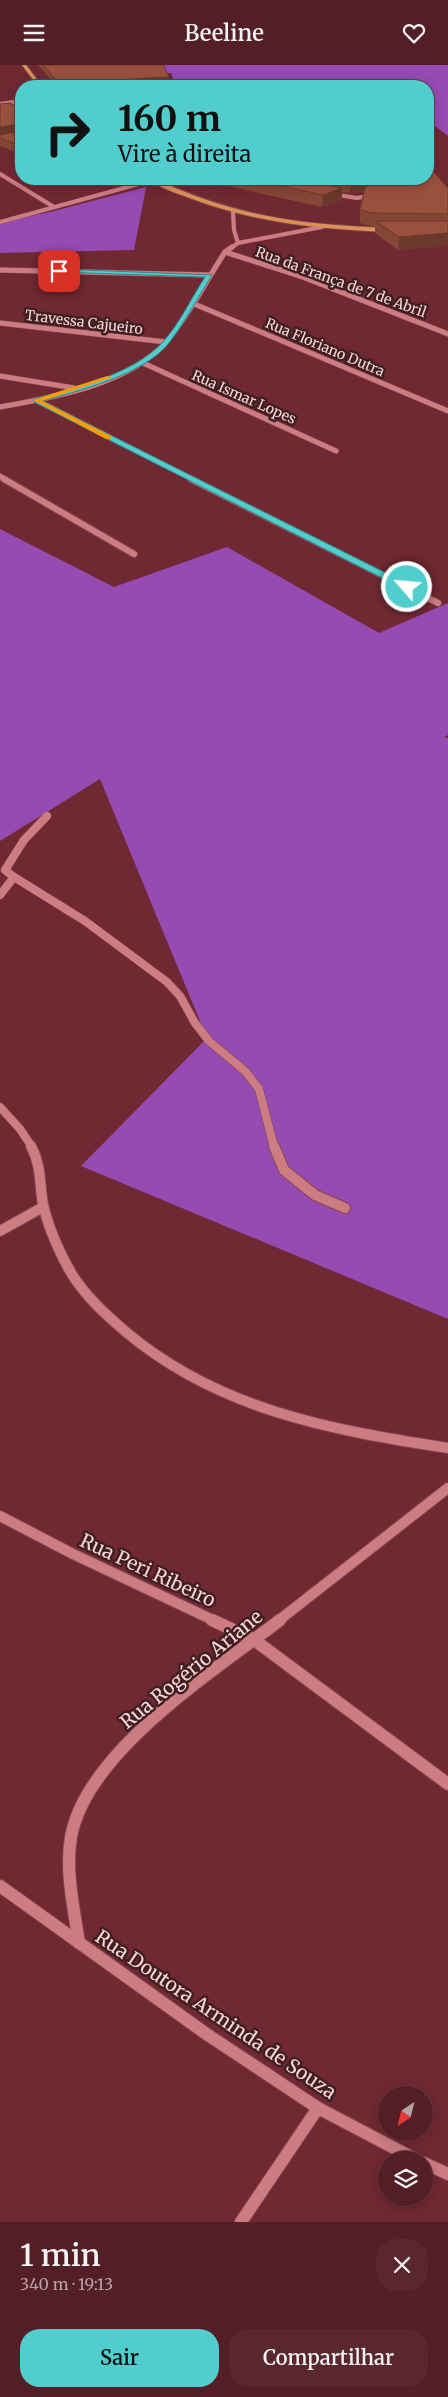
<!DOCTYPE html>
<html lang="pt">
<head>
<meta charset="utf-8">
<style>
  body { margin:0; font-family:Merriweather,serif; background:#5a272e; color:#f1f3f6; height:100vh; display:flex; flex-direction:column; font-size:19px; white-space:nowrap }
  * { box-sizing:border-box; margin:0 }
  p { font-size:16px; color:#b5a2a7 }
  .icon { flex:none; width:28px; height:28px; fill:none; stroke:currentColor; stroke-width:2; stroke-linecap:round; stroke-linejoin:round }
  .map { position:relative; height:2157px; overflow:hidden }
  .drawer { display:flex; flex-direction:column; background:#541e26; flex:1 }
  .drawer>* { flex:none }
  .hud { position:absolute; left:15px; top:15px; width:419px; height:105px; border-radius:20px; box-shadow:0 2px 12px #0003,0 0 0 1px #6a3c43; background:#52cdcd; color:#111; overflow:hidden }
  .needle { width:32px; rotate:215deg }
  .fabs { position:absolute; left:378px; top:2021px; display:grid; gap:10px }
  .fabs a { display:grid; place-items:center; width:55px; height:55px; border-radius:50%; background:#541e26; box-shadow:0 2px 12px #0003,0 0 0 1px #6a3c43; font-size:25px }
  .pin { position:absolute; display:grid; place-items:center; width:42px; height:42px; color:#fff; margin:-21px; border-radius:10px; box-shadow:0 2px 8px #0006 }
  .me { position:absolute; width:55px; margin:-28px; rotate:297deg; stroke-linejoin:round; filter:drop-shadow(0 0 4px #0008) }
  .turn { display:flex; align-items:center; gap:18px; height:105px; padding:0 20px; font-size:22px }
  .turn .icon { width:65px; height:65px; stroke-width:2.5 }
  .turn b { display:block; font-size:35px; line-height:42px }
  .round { display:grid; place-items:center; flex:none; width:52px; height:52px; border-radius:20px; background:#5a272e }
  .summary { display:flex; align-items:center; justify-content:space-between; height:85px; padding:0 20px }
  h1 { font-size:30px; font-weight:600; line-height:38px }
  .cta { display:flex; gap:10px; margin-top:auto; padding:10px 20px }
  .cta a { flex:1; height:58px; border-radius:20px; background:#52cdcd; color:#111; font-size:20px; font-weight:600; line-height:58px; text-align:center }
  .cta a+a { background:#5a272e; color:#f1f3f6 }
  header { display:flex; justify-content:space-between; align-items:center; height:65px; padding:0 20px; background:#541e26; font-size:22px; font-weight:600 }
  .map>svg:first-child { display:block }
  .forest { fill:#954bb2 }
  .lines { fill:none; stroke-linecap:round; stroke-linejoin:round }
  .minor-far5-casing { stroke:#834752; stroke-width:4.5 }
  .minor-far4-casing { stroke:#834752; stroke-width:6 }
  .minor-far3-casing { stroke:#834752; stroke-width:8 }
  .minor-far2-casing { stroke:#834752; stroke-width:9 }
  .minor-far1-casing { stroke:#834752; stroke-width:12 }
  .minor-casing { stroke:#834752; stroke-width:14 }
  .major-casing { stroke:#834752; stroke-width:2 }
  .minor-far5 { stroke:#cd7c82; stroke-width:4 }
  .minor-far4 { stroke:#cd7c82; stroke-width:5 }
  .minor-far3 { stroke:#cd7c82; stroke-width:6 }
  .minor-far2 { stroke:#cd7c82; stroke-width:8 }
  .minor-far1 { stroke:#cd7c82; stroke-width:10 }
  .minor { stroke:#cd7c82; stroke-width:12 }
  .major { fill:#da9254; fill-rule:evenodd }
  .wall { fill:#844635 }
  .shaded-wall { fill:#6b392b }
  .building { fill:#99513e; stroke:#6b392b }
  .route { fill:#52cdcd; stroke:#358585 }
  .slow { fill:#f59e0b }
  .labels { text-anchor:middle; stroke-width:5; stroke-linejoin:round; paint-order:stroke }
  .far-street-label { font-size:14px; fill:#f9d5d6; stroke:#401f22 }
  .near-street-label { font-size:19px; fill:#f9d5d6; stroke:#401f22 }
</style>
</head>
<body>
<header><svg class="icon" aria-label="menu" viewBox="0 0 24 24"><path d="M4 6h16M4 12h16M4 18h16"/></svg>Beeline<svg class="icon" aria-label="heart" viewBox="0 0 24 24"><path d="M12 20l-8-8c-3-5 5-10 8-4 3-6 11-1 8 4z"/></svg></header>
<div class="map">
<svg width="448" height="2157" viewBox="0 0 448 2157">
  <rect width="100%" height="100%" fill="#702832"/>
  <g class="forest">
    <path d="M113,0H448V71L435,61L428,60V21H176L171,8L120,9Z"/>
    <path d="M146,122L134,185L0,188V157L50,147Z"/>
    <path d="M0,464L114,522L227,482L379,568L448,538V670L444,672L448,673V1254L81,1101L207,973L100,714L0,776Z"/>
  </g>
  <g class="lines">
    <defs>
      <g id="minor-far5">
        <path d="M0,39L21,36"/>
        <path d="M0,109L54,142"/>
        <path d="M162,119L181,114"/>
        <path d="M213,119L228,114"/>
        <path d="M332,129L357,133L373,130"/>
        <path d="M233,147L234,165L238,178"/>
        <path d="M0,157L153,115"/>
        <path d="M231,183L238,178L322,162"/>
      </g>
      <g id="minor-far4">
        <path d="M225,187L300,211L448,269"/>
        <path d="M0,205L209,210"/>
        <path d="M192,238L448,346"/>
        <path d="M0,258L166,277"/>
        <path d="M143,298L336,386"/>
        <path d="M0,311L74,323"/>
        <path d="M36,335L194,415"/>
        <path d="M0,342C55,332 128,320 167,276C190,249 206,216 225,187L232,182"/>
        <path d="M0,411L6,415"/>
      </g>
      <g id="minor-far3">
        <path d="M4,414L134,489"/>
        <path d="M191,414L438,538"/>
      </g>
      <g id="minor-far2">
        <path d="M14,812L85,856L167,917L180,931L195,958L209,976L246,1007L259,1024L274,1082"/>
        <path d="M0,830L14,812L5,805L24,775L47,751"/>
        <path d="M0,1042L20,1064L32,1082"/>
      </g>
      <g id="minor-far1">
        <path d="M31,1081C42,1102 39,1118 43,1139C48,1162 59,1186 70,1206C84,1230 105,1249 126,1267C219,1345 331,1365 448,1383"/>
        <path d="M274,1081L284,1105L315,1130L345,1143"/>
        <path d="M0,1166L43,1142"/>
        <path d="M0,1451L73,1489L215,1556"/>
        <path d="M278,1556L448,1423"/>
      </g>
      <g id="minor">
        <path d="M212,1555L253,1574L448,1719"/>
        <path d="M0,1821L205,1968L318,2043L417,2095"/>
        <path d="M79,1878C74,1844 65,1806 71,1772C86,1687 214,1606 280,1555"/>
        <path d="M424,2098L448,2109"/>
        <path d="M241,2157L318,2043"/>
      </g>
      <g id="major">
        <path d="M22,0H26L42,21H38Z"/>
        <path d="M148,114H155C237,152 301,160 390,163L393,165L390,167C321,164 255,158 190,133C176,128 160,123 148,114Z"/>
      </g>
    </defs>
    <use href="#minor-far5" class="minor-far5-casing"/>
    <use href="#minor-far4" class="minor-far4-casing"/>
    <use href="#minor-far3" class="minor-far3-casing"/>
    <use href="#minor-far2" class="minor-far2-casing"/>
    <use href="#minor-far1" class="minor-far1-casing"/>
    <use href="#minor" class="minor-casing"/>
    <use href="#major" class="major-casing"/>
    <use href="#minor-far5" class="minor-far5"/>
    <use href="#minor-far4" class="minor-far4"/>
    <use href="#minor-far3" class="minor-far3"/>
    <use href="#minor-far2" class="minor-far2"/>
    <use href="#minor-far1" class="minor-far1"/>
    <use href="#minor" class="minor"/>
    <use href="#major" class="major"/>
  </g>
  <g class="wall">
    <path d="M38,0H163L169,12V18L108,21H57Z"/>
    <path d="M0,39L21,44V89L0,81Z"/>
    <path d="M195,114H220L210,117Z"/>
    <path d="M223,114H428L447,122H448V181L398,185L375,168V161H371L360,158V145L364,127L350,128L342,127V135L322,142L223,120Z"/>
  </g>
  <g class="shaded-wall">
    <path d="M169,12V18L108,21H59V18Z"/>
    <path d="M21,59V67L0,70V62Z"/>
    <path d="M210,114H220L210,117Z"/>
    <path d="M369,114L368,126L350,128L351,116Z"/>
    <path d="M342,123V135L322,142L323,130Z"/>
    <path d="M448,168V181L398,185L399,172Z"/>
  </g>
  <g class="building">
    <path d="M43,0H163L169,12L59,18Z"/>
    <path d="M10,38L21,44V60V59L0,62V39Z"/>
    <path d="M21,66V81L0,73V70Z"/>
    <path d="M428,102L433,106L447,122H448V149L372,148L360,145L365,122L378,119L380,116L378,114H428Z"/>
    <path d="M250,114H299L310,117L342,123L323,130Z"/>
    <path d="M331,114H369L351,116Z"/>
    <path d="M375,156H448V168L399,172Z"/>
  </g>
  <path class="route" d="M59,204L212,210C198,232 185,257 169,278C143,310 81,325 42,336L410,520V524H404L34,337V334C75,323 134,309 163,277C180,258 192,232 205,212L57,207Z"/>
  <path class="slow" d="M107,311L113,312L42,336L111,371V374H106L33,335Z"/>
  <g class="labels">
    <g class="far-street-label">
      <text transform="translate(341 217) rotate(20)" y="5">Rua da França de 7 de Abril</text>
      <text transform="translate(84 257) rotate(7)" y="5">Travessa Cajueiro</text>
      <text transform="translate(325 282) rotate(23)" y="5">Rua Floriano Dutra</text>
      <text transform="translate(244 332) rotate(24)" y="5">Rua Ismar Lopes</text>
    </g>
    <g class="near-street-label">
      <text transform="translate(148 1505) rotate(25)" y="7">Rua Peri Ribeiro</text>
      <text transform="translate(191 1604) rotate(-39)" y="7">Rua Rogério Ariane</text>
      <text transform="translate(216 1949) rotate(34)" y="7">Rua Doutora Arminda de Souza</text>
    </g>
  </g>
</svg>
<div class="fabs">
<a><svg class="needle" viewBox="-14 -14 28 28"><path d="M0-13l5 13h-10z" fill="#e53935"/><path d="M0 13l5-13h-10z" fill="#b5a2a7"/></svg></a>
<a><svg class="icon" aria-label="layers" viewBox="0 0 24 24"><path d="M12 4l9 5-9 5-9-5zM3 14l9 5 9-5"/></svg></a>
</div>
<div class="pin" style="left:59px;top:206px;background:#d93025"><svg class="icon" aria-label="arrive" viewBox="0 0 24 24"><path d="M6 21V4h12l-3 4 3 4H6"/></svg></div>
<svg class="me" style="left:407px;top:522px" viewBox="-20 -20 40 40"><circle r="17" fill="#52cdcd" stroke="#fff" stroke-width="3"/><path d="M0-11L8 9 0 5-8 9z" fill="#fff"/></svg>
<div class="hud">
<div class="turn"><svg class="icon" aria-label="right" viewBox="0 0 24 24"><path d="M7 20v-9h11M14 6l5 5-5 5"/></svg><div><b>160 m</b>Vire à direita</div></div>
</div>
</div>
<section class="drawer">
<div class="summary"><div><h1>1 min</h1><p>340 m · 19:13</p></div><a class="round"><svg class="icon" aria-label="close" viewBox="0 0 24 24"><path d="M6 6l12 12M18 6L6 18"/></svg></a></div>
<div class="cta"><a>Sair</a><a>Compartilhar</a></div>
</section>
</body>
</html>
